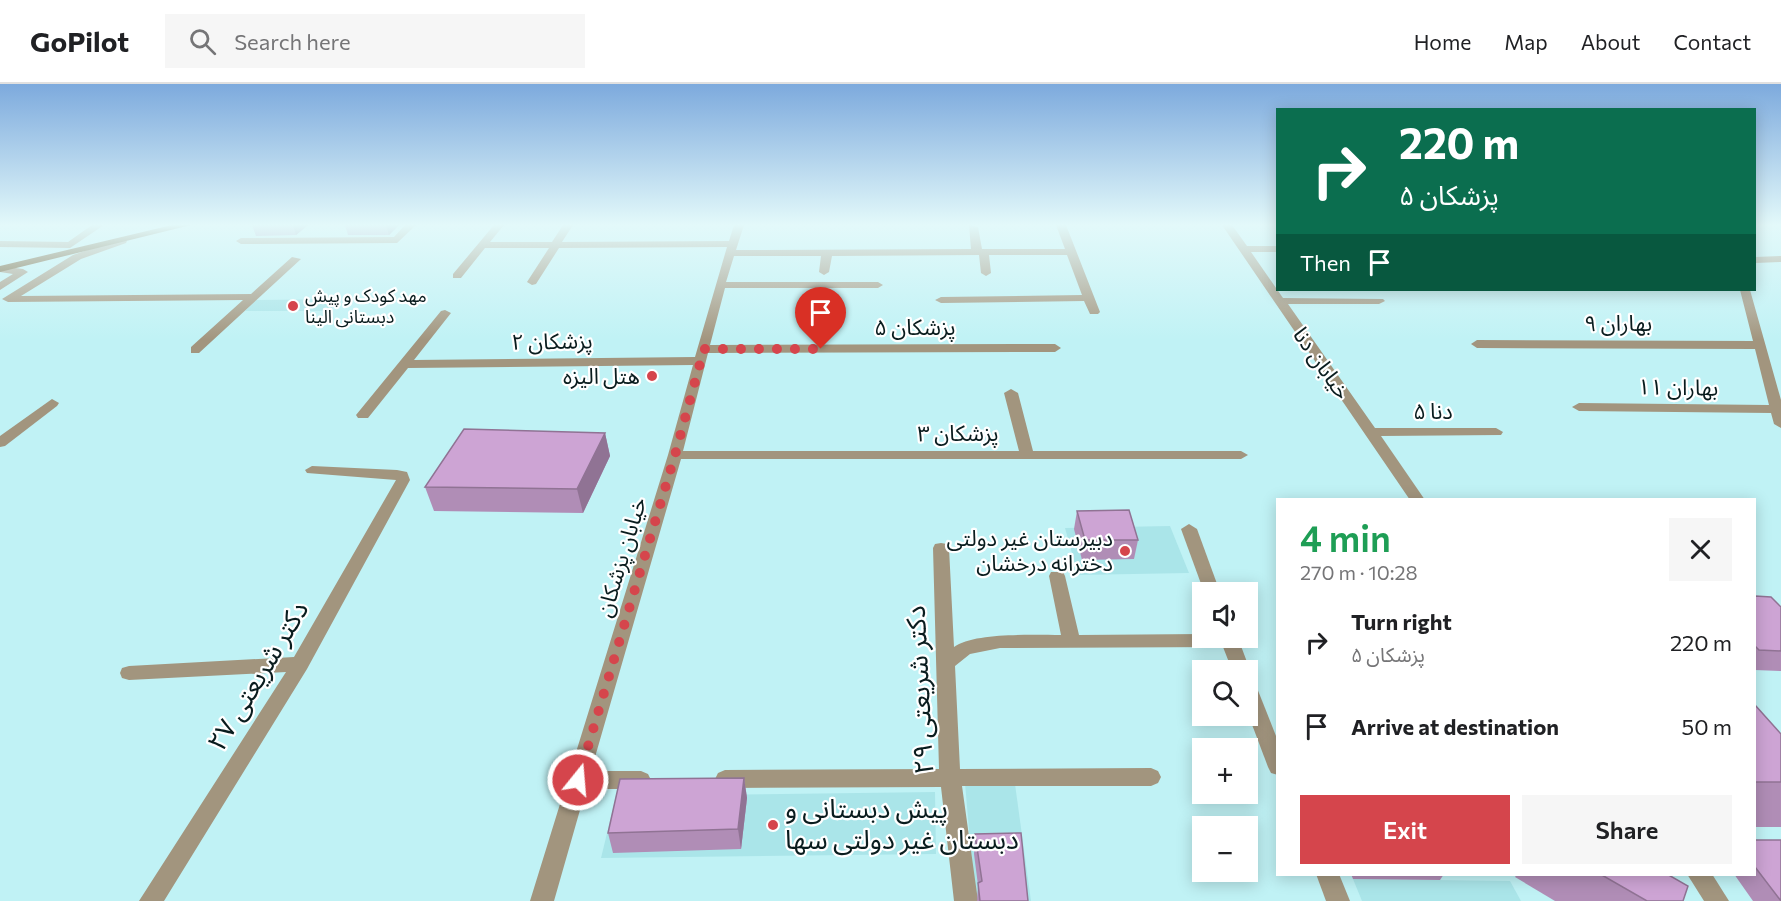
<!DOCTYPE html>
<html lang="en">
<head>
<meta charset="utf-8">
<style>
  body { margin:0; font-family:Commissioner,"Noto Sans Arabic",sans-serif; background:#f6f6f6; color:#202124; height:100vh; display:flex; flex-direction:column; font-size:22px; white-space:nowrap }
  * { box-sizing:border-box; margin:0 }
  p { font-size:20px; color:#757577 }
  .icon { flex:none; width:33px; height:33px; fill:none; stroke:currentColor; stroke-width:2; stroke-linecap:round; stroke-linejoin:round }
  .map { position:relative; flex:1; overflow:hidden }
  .drawer { position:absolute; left:1276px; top:414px; width:480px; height:378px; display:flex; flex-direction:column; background:#fff; border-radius:0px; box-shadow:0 3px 15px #0003 }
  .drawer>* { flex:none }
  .hud { position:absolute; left:1276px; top:24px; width:480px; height:183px; border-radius:0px; box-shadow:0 3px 15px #0003; background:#0b6e4f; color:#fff; overflow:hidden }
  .controls { position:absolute; left:1192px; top:498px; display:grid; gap:12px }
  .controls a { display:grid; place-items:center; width:66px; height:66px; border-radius:0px; background:#fff; box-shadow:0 3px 15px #0003; font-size:30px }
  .pin { position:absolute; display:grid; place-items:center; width:51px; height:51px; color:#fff; margin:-62px -26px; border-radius:50% 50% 50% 0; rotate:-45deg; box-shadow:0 0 6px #0007 }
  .pin .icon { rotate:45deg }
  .me { position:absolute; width:66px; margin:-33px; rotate:17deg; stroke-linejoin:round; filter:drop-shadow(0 0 4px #0008) }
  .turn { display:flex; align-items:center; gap:21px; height:126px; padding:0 24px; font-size:27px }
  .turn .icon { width:78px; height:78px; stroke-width:2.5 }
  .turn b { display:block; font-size:42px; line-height:51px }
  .then { display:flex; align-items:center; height:57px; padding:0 24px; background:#0003; gap:12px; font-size:22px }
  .round { display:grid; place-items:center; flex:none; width:63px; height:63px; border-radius:0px; background:#f6f6f6 }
  .summary { display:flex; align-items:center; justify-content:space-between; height:102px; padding:0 24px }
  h1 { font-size:36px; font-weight:600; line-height:45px; color:#1e9e55 }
  .action { display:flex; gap:12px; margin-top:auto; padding:12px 24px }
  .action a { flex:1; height:69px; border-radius:0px; background:#d5454c; color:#fff; font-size:24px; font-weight:600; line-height:69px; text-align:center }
  .action a+a { background:#f6f6f6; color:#202124 }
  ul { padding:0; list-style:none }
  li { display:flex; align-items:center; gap:18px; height:84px; padding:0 24px }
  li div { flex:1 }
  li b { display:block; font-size:22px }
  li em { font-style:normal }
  header { display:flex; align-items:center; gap:36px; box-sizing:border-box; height:84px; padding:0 30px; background:#fff; border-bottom:2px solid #e0e0e0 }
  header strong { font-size:28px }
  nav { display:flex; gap:33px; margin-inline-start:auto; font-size:21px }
  .search { width:420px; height:54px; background:#f6f6f6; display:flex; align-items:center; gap:15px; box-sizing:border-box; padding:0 21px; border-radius:0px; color:#757577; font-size:22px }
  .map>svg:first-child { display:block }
  .built { fill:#aae5e9 }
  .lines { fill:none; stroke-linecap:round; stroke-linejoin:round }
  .minor { fill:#a2957e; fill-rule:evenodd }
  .major { fill:#685125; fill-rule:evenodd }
  .wall { fill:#b08db6 }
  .shaded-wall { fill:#907394 }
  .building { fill:#cda4d4; stroke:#907394; stroke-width:1.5 }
  .route { stroke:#d5454c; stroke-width:10; stroke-dasharray:0 18 }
  .poi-dot { fill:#d5454c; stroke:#fff; stroke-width:2 }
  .labels { text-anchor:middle; stroke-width:4.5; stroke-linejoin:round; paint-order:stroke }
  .far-poi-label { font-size:18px; fill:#091c1e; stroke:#fff; text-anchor:start }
  .street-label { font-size:22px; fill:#091c1e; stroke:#fff }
  .poi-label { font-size:22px; fill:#091c1e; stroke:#fff; text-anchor:end }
  .near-street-label { font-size:27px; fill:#091c1e; stroke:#fff }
  .near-poi-label { font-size:27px; fill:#091c1e; stroke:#fff; text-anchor:start }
</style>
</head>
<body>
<header>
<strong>GoPilot</strong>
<div class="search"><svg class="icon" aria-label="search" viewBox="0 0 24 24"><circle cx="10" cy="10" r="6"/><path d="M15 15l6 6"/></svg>Search here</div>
<nav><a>Home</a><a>Map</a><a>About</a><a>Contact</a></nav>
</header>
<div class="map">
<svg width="1781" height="817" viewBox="0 0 1781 817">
  <rect width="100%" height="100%" fill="#c0f2f5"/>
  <g class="built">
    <path d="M341,215L330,227H245L256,216Z"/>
    <path d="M1170,442L1189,489L1078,491L1065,444Z"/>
    <path d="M965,699L1015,700L1031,817H975Z"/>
    <path d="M935,708L936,770L601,774L616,712Z"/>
    <path d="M1353,795L1510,797L1521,817H1362Z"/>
  </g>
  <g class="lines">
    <g class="minor">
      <path d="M92,141H104L70,164L0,163V157L68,158Z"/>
      <path d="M405,141H416L397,159L241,160L236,157L241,154L394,153Z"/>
      <path d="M494,141H504L490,158H552L563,141H573L562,158L729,157L734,141H744L736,166L971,165L969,141L978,143L982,165H1065L1056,141H1066L1100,228L1098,230H1090L1084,217L941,219L935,216L941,213L1082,211L1067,171H989L991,189L986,192L981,189L979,171L832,172L829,188L824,191L819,188L821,172H734L726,198H878L883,201L878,204H725L710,261L1055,260L1061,264L1055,268L708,269L683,367H1019L1004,309L1011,305L1018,309L1033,367H1241L1248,371L1241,375H681L591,687H641L648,690L651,696L648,702L641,705H586L554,817H530L668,371L693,281L408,284L368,334H358L356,331L441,227L445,226L451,229L414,276L695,273L727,163L559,164L536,200L532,201L527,198L549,164H485L461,194H453V190Z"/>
      <path d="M1222,141H1232L1247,162H1278V168H1251L1283,214L1383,215L1385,217L1379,220H1288L1375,344H1496L1503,348L1501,351L1381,352L1425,416H1410Z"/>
      <path d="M122,154L127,157L126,159L81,175L21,212L251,210L292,173L301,175L199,269H191V263L243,216L8,218L2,215L73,171Z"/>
      <path d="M1781,172V178L1755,179V173Z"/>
      <path d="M0,182L23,185L28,188L0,206V198L13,190L0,188Z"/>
      <path d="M1740,206H1750L1781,316V344L1774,340L1771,329L1579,327L1572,323L1579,319L1769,321L1755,265L1477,264L1471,260L1477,256L1753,257Z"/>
      <path d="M52,315L59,319L57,322L5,362L0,363V352Z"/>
      <path d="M312,382L397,386L407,388L410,396L307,585L164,817H139L286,588L129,596L122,594L120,589L122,584L129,582L294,573L396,396L307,389L305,386Z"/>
      <path d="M1189,440L1197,445L1220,508H1204L1181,445Z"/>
      <path d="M941,459L947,460L949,464L954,563C974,548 1035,551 1061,551L1049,492L1051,488H1063L1065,492L1079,551L1203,550V554H1238L1250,586L1248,590V586H1232L1223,563L1000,564L970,570L955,582L960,685L1151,684L1158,687L1161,693L1158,699L1151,702H962L978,817H954L941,703L725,704L718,701L715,695L718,689L725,686L939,685L933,464L935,460Z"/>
      <path d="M1248,597L1255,599L1257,604L1278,657V691L1271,689L1268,683L1248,630Z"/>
      <path d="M1316,790H1339L1350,817H1326Z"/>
      <path d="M1687,790H1712L1729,817H1704Z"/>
    </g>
    <path class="major" d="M172,141H191L0,188V182Z"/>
  </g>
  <g class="wall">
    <path d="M252,141H308L296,151L256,152Z"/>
    <path d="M345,141H399L389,151H348Z"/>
    <path d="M605,349L610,372L583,429L434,427L425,403Z"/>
    <path d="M1077,427L1138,456L1134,475L1082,476L1074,445Z"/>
    <path d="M1755,512L1781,523V587L1755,586Z"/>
    <path d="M1755,621L1781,650V743H1755Z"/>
    <path d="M744,694L747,714L741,765L613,769L608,749Z"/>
    <path d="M975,750L1028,817H977L978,801L974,770Z"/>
    <path d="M1755,756L1781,817H1753L1734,790H1755Z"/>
    <path d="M1351,790H1444L1440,796L1353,795Z"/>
    <path d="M1517,790H1667L1683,817H1555L1515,793Z"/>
  </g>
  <g class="shaded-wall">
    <path d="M293,141H308L296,151Z"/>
    <path d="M386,141H399L389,151Z"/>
    <path d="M605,349L610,372L583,429L577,405Z"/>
    <path d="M744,694L747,714L741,765L738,745Z"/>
  </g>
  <g class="building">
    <path d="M464,345L605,349L577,405L425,403Z"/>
    <path d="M1129,426L1138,456H1085L1077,427Z"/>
    <path d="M1755,512L1771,513L1781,523V567L1759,566L1755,562Z"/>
    <path d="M1755,621L1781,650V698H1755Z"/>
    <path d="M744,694L738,745L608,749L620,695Z"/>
    <path d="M1021,749L1028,817H980L978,799L982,797L975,750Z"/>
    <path d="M1755,756H1781V817L1755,783Z"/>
    <path d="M1600,790H1667L1688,802L1683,817H1647Z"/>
  </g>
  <linearGradient id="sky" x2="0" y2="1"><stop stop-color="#7daadd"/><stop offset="0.55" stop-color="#e3f9fa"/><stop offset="1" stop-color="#e3f9fa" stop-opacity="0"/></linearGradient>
  <rect width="1781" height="256" fill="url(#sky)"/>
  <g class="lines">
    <path class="route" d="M578,696L675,371L704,265H821"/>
  </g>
  <g class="poi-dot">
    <circle cx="293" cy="222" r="6"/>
    <circle cx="652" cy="292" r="6"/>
    <circle cx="1125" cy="467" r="6"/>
    <circle cx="773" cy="741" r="6"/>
  </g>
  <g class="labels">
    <g class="far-poi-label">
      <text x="305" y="218">مهد کودک و پیش<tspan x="305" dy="21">دبستانی الینا</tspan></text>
    </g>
    <g class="street-label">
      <text x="1618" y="247">۹ بهاران</text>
      <text x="915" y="251">۵ پزشکان</text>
      <text transform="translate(552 257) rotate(-1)" y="8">۲ پزشکان</text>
      <text transform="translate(1322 279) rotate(55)" y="8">خیابان دنا</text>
      <text transform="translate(1678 303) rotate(1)" y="8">۱۱ بهاران</text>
      <text x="1433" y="335">۵ دنا</text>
      <text x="958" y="357">۳ پزشکان</text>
      <text transform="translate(621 473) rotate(-73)" y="8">خیابان پزشکان</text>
    </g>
    <g class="poi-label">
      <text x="640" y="300">هتل الیزه</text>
      <text x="1113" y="462">دبیرستان غیر دولتی<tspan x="1113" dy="25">دخترانه درخشان</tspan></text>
    </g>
    <g class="near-street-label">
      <text transform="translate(258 592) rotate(-59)" y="9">۲۷ دکتر شریعتی</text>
      <text transform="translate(920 606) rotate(-93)" y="9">۲۹ دکتر شریعتی</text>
    </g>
    <g class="near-poi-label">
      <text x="785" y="734">پیش دبستانی و<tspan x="785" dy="31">دبستان غیر دولتی سها</tspan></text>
    </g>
  </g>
</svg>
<div class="controls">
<a><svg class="icon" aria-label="sound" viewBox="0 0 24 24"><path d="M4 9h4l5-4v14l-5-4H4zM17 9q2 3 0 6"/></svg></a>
<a><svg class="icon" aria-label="search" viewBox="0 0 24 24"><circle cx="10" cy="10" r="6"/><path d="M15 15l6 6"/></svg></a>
<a>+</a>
<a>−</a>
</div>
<div class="pin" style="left:821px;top:265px;background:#d93025"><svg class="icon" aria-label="arrive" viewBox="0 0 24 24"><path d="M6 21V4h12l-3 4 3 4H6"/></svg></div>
<svg class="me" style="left:578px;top:696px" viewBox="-20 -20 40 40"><circle r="17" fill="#d5454c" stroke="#fff" stroke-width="3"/><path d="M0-11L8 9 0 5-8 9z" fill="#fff"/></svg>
<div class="hud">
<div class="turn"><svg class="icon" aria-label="right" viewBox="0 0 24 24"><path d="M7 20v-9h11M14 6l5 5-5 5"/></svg><div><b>220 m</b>۵ پزشکان</div></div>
<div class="then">Then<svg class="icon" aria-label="arrive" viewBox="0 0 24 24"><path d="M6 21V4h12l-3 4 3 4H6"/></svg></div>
</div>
<section class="drawer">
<div class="summary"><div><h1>4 min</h1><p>270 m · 10:28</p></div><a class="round"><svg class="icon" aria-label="close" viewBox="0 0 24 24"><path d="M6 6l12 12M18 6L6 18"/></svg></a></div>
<ul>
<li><svg class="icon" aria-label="right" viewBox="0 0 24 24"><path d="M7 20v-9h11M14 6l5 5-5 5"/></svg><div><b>Turn right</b><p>۵ پزشکان</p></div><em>220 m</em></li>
<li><svg class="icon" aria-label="arrive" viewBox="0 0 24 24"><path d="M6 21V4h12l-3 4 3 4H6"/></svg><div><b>Arrive at destination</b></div><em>50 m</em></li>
</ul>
<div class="action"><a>Exit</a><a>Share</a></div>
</section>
</div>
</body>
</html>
